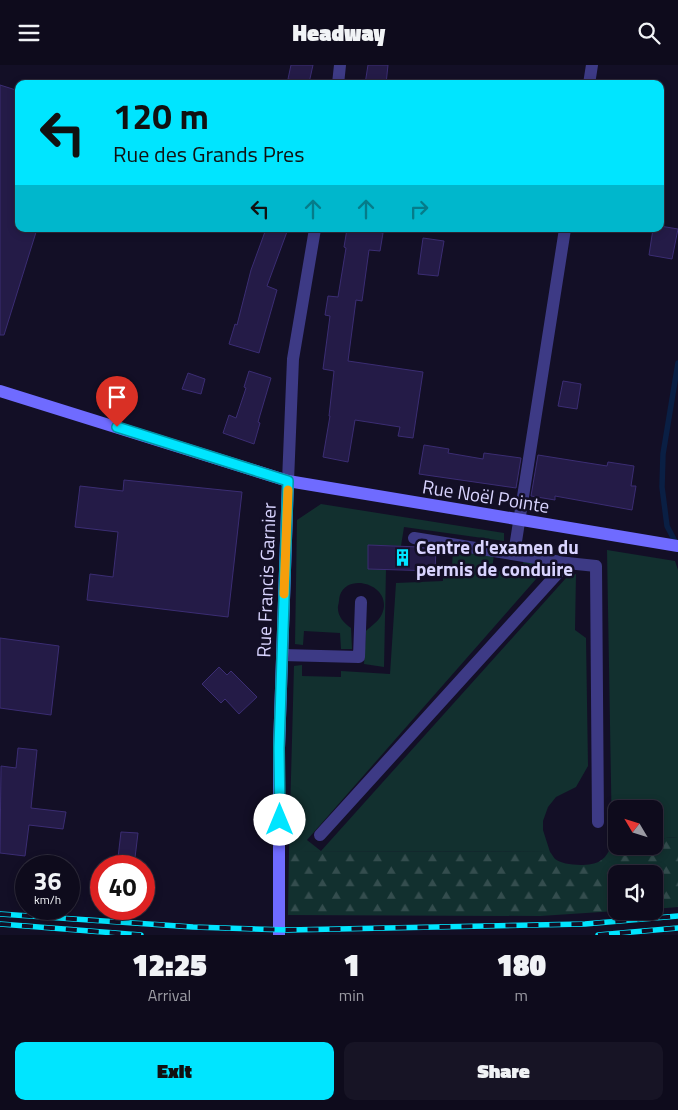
<!DOCTYPE html>
<html lang="en">
<head>
<meta charset="utf-8">
<style>
  body { margin:0; font-family:"Titillium Web",sans-serif; background:#171425; color:#f1f3f6; height:100vh; display:flex; flex-direction:column; font-size:19px; white-space:nowrap }
  * { box-sizing:border-box; margin:0 }
  p { font-size:16px; color:#9b9ba3 }
  .icon { flex:none; width:28px; height:28px; fill:none; stroke:currentColor; stroke-width:2; stroke-linecap:round; stroke-linejoin:round }
  .map { position:relative; height:870px; overflow:hidden }
  .side { display:flex; flex-direction:column; background:#0e0b1c; flex:1 }
  .side>* { flex:none }
  .hud { position:absolute; left:15px; top:15px; width:649px; height:152px; border-radius:10px; box-shadow:0 2px 8px #0003,0 0 0 1px #2e2b3b; background:#00e5ff; color:#111; overflow:hidden }
  .needle { width:32px; rotate:308deg }
  .buttons { position:absolute; left:608px; top:735px; display:grid; gap:10px }
  .buttons a { display:grid; place-items:center; width:55px; height:55px; border-radius:10px; background:#0e0b1c; box-shadow:0 2px 8px #0003,0 0 0 1px #2e2b3b; font-size:25px }
  .speed { position:absolute; left:15px; top:790px; display:flex; gap:10px; font-size:25px; font-weight:700; text-align:center }
  .speed>* { display:grid; place-content:center; width:65px; height:65px; border-radius:50%; background:#0e0b1c; box-shadow:0 2px 8px #0003,0 0 0 1px #2e2b3b; line-height:1 }
  .speed small { font-size:12px; font-weight:400 }
  .speed .limit { border:8px solid #d22; background:#fff; color:#111 }
  .pin { position:absolute; display:grid; place-items:center; width:42px; height:42px; color:#fff; margin:-51px -21px; border-radius:50% 50% 50% 0; rotate:-45deg; box-shadow:0 0 5px #0007 }
  .pin .icon { rotate:45deg }
  .me { position:absolute; width:55px; margin:-28px; rotate:0deg; stroke-linejoin:round; filter:drop-shadow(0 0 4px #0008) }
  .turn { display:flex; align-items:center; gap:18px; height:105px; padding:0 15px; font-size:22px }
  .turn .icon { width:65px; height:65px; stroke-width:2.5 }
  .turn b { display:block; font-size:35px; line-height:42px }
  .lanes { display:flex; align-items:center; height:48px; padding:0 15px; background:#0003; justify-content:center; gap:25px; direction:ltr }
  .lanes .off { opacity:.35 }
  .eta { display:flex; justify-content:space-evenly; align-items:center; height:85px; text-align:center }
  .eta b { font-size:30px; font-weight:800; line-height:35px }
  .primary-button { display:flex; gap:10px; margin-top:auto; padding:10px 15px }
  .primary-button a { flex:1; height:58px; border-radius:10px; background:#00e5ff; color:#111; font-size:20px; font-weight:800; line-height:58px; text-align:center }
  .primary-button a+a { background:#171425; color:#f1f3f6 }
  header { display:flex; justify-content:space-between; align-items:center; height:65px; padding:0 15px; background:#0e0b1c; font-size:22px; font-weight:800 }
  .map>svg:first-child { display:block }
  .grass { fill:#12302f }
  .forest { fill:url(#forest-firs) }
  .lines { fill:none; stroke-linecap:round; stroke-linejoin:round }
  .stream { stroke:#0a1f44; stroke-width:5.5 }
  .building { fill:#241b47; stroke:#3b2d73 }
  .street { stroke:#3d3a85; stroke-width:12 }
  .secondary { stroke:#6f6bff; stroke-width:12 }
  .rail-casing { stroke:#00e5ff; stroke-width:5.5 }
  .rail { stroke:#130f26; stroke-width:4; stroke-dasharray:11; stroke-linecap:butt }
  .route-casing { stroke:#0095a6; stroke-width:12 }
  .route { stroke:#00e5ff; stroke-width:9 }
  .slow { stroke:#f59e0b; stroke-width:9 }
  .labels { text-anchor:middle; stroke-width:5; stroke-linejoin:round; paint-order:stroke }
  .street-label { font-size:19px; fill:#d9d4ff; stroke:#130f26 }
  .poi-label { font-size:19px; font-weight:bold; fill:#d9d4ff; stroke:#130f26; text-anchor:start }
</style>
</head>
<body>
<header><svg class="icon" aria-label="menu" viewBox="0 0 24 24"><path d="M4 6h16M4 12h16M4 18h16"/></svg>Headway<svg class="icon" aria-label="search" viewBox="0 0 24 24"><circle cx="10" cy="10" r="6"/><path d="M15 15l6 6"/></svg></header>
<div class="map">
<svg width="678" height="870" viewBox="0 0 678 870">
  <defs>
    <pattern id="forest-firs" width="22" height="20" patternUnits="userSpaceOnUse" patternTransform="scale(1.25)"><rect width="22" height="20" fill="#12302f"/><path d="M5 1l3.5 6h-7zM16 11l3.5 6h-7z" fill="#344d4e"/></pattern>
  </defs>
  <rect width="100%" height="100%" fill="#130f26"/>
  <g class="grass">
    <path d="M321,439L504,468V476L404,462L401,481L368,480V504H386L384,602L364,599L366,566C371,561 379,556 382,549C394,521 349,506 340,530C339,533 339,538 338,541C337,551 344,558 351,563L352,584H341L340,568L304,566L303,580L295,579L297,455Z"/>
    <path d="M453,484L494,490L492,504L519,510L524,495L551,497L307,775L321,786L566,513L576,509L575,565L586,573L588,701L576,722L556,732L548,742L543,756V765L550,787L289,786L294,601L302,600V611L341,612V606L390,609L396,518L443,516L442,501L452,502Z"/>
    <path d="M607,485L675,496L678,505V772L654,774V744H616V776H612Z"/>
  </g>
  <path class="forest" d="M678,772V842L654,844V809H616V846L540,851L288,850L289,786L550,787C552,789 553,792 555,794C563,801 591,802 600,796C608,791 610,784 612,776H616V781H654V774Z"/>
  <g class="lines">
    <path class="stream" d="M677,480L667,461L662,422L663,389L678,298"/>
  </g>
  <g class="building">
    <path d="M291,0H313L309,18L288,14Z"/>
    <path d="M368,0H388L386,19H365Z"/>
    <path d="M0,20L19,26V164H37L4,270H0Z"/>
    <path d="M660,161L678,164L672,194L649,190L653,164H660Z"/>
    <path d="M266,164H288L267,221L277,225L259,288L229,279L235,259L237,260L251,205Z"/>
    <path d="M347,164H372V166L383,168L380,186L369,185L362,236L356,235L348,296L423,307L413,373L398,371L400,362L355,355L348,397L323,392L330,351H329L334,306L323,304L330,251L325,250L328,231L338,232L346,183L344,182Z"/>
    <path d="M423,173L444,176L438,211L418,209Z"/>
    <path d="M249,306L271,313L258,357L260,358L254,379L223,368L229,350L236,353L246,323L244,322Z"/>
    <path d="M188,308L205,314L201,329L182,324Z"/>
    <path d="M563,316L581,319L577,344L558,341Z"/>
    <path d="M424,380L449,384L448,388L483,394L484,388L521,393L516,423L419,409Z"/>
    <path d="M538,390L607,401L608,397L634,401L631,421H636L632,445L555,431V435L531,431Z"/>
    <path d="M124,415L242,427L228,552L87,535L90,509L113,512L118,467L75,462L80,421L123,426Z"/>
    <path d="M368,480L419,482L436,485L435,506L368,504Z"/>
    <path d="M0,573L59,581L51,650L0,643Z"/>
    <path d="M219,602L227,610L231,606L257,632L239,649L225,634L221,638L202,619Z"/>
    <path d="M18,683L37,685L31,743L66,747L63,764L29,760L25,791L0,788L1,701L16,703Z"/>
    <path d="M121,767L138,768L134,801H117Z"/>
  </g>
  <g class="lines">
    <g class="street">
      <path d="M338,19L340,0"/>
      <path d="M589,19L592,0"/>
      <path d="M288,416L293,294L315,164"/>
      <path d="M414,473L567,498"/>
      <path d="M514,489L565,164"/>
      <path d="M282,590L359,592L361,537"/>
      <path d="M320,770L567,498L596,501L598,757"/>
    </g>
    <g class="secondary">
      <path d="M0,326L288,416L678,481"/>
      <path d="M279,870V683L288,416"/>
    </g>
    <defs>
      <g id="rail">
        <path d="M0,849L193,862L288,865L585,859L678,851"/>
        <path d="M0,859L141,870"/>
        <path d="M598,870L678,863"/>
      </g>
    </defs>
    <use href="#rail" class="rail-casing"/>
    <use href="#rail" class="rail"/>
  </g>
  <g class="lines">
    <defs>
      <path id="route" d="M117,362L288,416L279,683L280,755"/>
    </defs>
    <use href="#route" class="route-casing"/>
    <use href="#route" class="route"/>
    <path class="slow" d="M284,529L288,425"/>
  </g>
  <defs>
    <symbol id="building-bare" viewBox="-9 -9 18 18"><path d="M-4-6H4V6H1V3H-1V6H-4ZM-2.5-4.3h1.7v1.8h-1.7ZM.8-4.3h1.7v1.8H.8ZM-2.5-1h1.7V.8h-1.7ZM.8-1h1.7V.8H.8Z" fill="#00e5ff" stroke="#130f26" stroke-width="2.5" paint-order="stroke"/></symbol>
  </defs>
  <g fill-rule="evenodd">
    <use href="#building-bare" x="390" y="480" width="25" height="25"/>
  </g>
  <g class="labels">
    <g class="street-label">
      <text transform="translate(486 431) rotate(9)" y="7">Rue Noël Pointe</text>
      <text transform="translate(266 515) rotate(-88)" y="7">Rue Francis Garnier</text>
    </g>
    <g class="poi-label">
      <text x="416" y="489">Centre d'examen du<tspan x="416" dy="22">permis de conduire</tspan></text>
    </g>
  </g>
</svg>
<div class="buttons">
<a><svg class="needle" viewBox="-14 -14 28 28"><path d="M0-13l5 13h-10z" fill="#e53935"/><path d="M0 13l5-13h-10z" fill="#9b9ba3"/></svg></a>
<a><svg class="icon" aria-label="sound" viewBox="0 0 24 24"><path d="M4 9h4l5-4v14l-5-4H4zM17 9q2 3 0 6"/></svg></a>
</div>
<div class="speed"><div>36<small>km/h</small></div><div class="limit">40</div></div>
<div class="pin" style="left:117px;top:362px;background:#d93025"><svg class="icon" aria-label="arrive" viewBox="0 0 24 24"><path d="M6 21V4h12l-3 4 3 4H6"/></svg></div>
<svg class="me" style="left:280px;top:755px" viewBox="-20 -20 40 40"><circle r="19" fill="#fff"/><path d="M0-13L10 11 0 6-10 11z" fill="#00e5ff"/></svg>
<div class="hud">
<div class="turn"><svg class="icon" aria-label="left" viewBox="0 0 24 24"><path d="M17 20v-9H6M10 6l-5 5 5 5"/></svg><div><b>120 m</b>Rue des Grands Pres</div></div>
<div class="lanes"><svg class="icon" aria-label="left" viewBox="0 0 24 24"><path d="M17 20v-9H6M10 6l-5 5 5 5"/></svg><svg class="icon off" aria-label="ahead" viewBox="0 0 24 24"><path d="M12 20V5M6 11l6-6 6 6"/></svg><svg class="icon off" aria-label="ahead" viewBox="0 0 24 24"><path d="M12 20V5M6 11l6-6 6 6"/></svg><svg class="icon off" aria-label="right" viewBox="0 0 24 24"><path d="M7 20v-9h11M14 6l5 5-5 5"/></svg></div>
</div>
</div>
<section class="side">
<div class="eta">
<div><b>12:25</b><p>Arrival</p></div>
<div><b>1</b><p>min</p></div>
<div><b>180</b><p>m</p></div>
</div>
<div class="primary-button"><a>Exit</a><a>Share</a></div>
</section>
</body>
</html>
